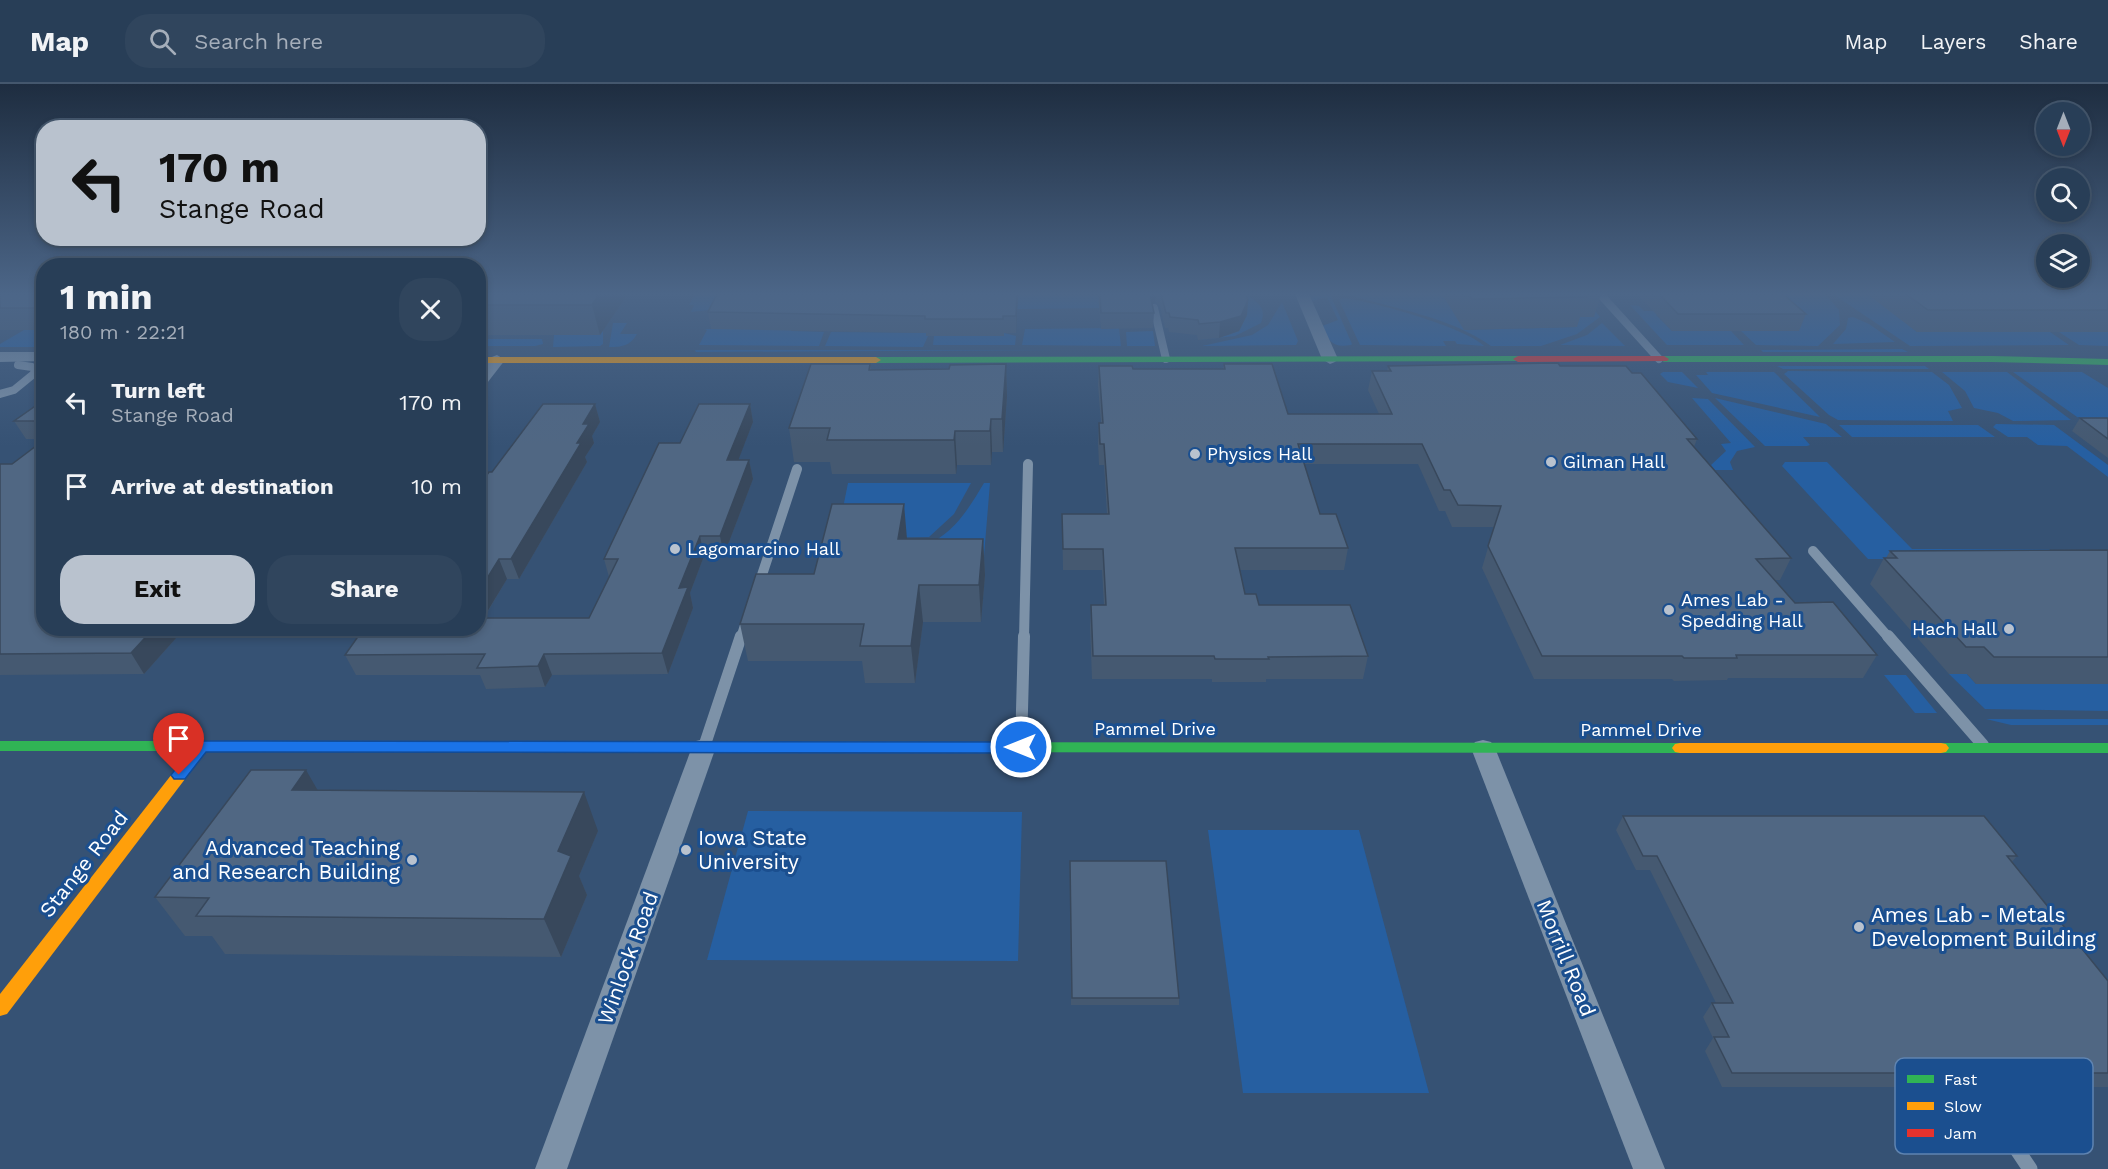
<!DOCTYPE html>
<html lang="en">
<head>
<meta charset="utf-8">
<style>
  body { margin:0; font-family:"Work Sans",sans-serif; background:#30455d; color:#f1f3f6; height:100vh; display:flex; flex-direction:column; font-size:22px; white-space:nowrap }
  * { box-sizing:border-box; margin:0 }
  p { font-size:20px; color:#a5aeba }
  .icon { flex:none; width:33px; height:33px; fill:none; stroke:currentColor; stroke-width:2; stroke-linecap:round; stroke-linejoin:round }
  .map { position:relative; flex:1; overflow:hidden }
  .details { position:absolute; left:36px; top:174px; width:450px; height:378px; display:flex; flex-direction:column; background:#283e57; border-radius:24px; box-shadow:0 3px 9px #0003,0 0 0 2px #44576d }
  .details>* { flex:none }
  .banner { position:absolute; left:36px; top:36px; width:450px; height:126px; border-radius:24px; box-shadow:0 3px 9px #0003,0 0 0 2px #44576d; background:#b9c2ce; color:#111; overflow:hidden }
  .needle { width:39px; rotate:180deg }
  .fabs { position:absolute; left:2036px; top:18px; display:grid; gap:12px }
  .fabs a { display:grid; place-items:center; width:54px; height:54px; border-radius:50%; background:#283e57; box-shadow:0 3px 9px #0003,0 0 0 2px #44576d; font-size:30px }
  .pin { position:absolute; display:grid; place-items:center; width:51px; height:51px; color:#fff; margin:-62px -26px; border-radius:50% 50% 50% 0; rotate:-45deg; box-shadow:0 0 6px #0007 }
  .pin .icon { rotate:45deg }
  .me { position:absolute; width:66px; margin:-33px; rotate:270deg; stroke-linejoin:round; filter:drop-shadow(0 0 4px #0008) }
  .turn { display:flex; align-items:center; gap:21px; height:126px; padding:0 24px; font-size:27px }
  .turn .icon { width:78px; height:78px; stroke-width:2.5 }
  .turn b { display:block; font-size:42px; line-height:51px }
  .round { display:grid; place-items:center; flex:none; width:63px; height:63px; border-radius:24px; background:#30455d }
  .overview { display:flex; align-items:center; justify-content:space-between; height:102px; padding:0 24px }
  h1 { font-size:36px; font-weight:700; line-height:45px }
  .action { display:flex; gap:12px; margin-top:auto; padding:12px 24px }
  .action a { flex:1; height:69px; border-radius:24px; background:#b9c2ce; color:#111; font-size:24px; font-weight:700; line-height:69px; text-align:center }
  .action a+a { background:#30455d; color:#f1f3f6 }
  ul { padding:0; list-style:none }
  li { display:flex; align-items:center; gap:18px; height:84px; padding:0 24px }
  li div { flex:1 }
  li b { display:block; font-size:22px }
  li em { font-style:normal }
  header { display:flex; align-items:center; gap:36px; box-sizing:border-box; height:84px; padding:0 30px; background:#283e57; border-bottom:2px solid #44576d }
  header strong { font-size:28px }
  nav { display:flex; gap:33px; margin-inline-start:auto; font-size:21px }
  .search { width:420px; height:54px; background:#30455d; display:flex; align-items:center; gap:15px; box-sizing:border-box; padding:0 21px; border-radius:24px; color:#a5aeba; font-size:22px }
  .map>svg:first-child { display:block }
  .green { fill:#265fa1 }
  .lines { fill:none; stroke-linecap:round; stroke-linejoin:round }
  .lane-far3 { stroke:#7d92a8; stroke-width:8 }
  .lane-far2 { stroke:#7d92a8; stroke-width:10 }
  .lane-far1 { stroke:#7d92a8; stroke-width:12 }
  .lane { stroke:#7d92a8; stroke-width:15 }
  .street { fill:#7d92a8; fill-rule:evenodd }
  .fast { fill:#30b455; fill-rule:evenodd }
  .slow { fill:#ff9f0a; fill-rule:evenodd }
  .jam { fill:#e5322d; fill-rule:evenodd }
  .wall { fill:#455971 }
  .shaded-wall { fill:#38485c }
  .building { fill:#506783; stroke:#38485c; stroke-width:1.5 }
  .route { fill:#1a73e8; stroke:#114b97; stroke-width:1.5 }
  .poi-dot { fill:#b9c2ce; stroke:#1b4f8f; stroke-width:2 }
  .labels { text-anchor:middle; stroke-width:6; stroke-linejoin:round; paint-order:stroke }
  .poi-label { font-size:18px; fill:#fff; stroke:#1b4f8f; text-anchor:start }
  .street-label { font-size:18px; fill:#fff; stroke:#1b4f8f }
  .near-poi-label { font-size:21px; fill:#fff; stroke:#1b4f8f; text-anchor:start }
  .near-street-label { font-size:21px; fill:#fff; stroke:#1b4f8f }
  .key { fill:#1b4f8f; stroke:#5f84b1; stroke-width:1.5 }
  .key-label { font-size:16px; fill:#fff }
</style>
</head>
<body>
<header>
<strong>Map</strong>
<div class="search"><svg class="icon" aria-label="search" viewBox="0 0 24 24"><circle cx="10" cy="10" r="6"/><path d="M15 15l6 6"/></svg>Search here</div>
<nav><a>Map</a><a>Layers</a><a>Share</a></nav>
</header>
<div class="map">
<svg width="2108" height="1085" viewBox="0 0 2108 1085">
  <rect width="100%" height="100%" fill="#365274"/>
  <g class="green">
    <path d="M695,210H717L708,226L691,228L694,221H689Z"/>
    <path d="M998,210L1098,211L1104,224L1017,225Z"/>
    <path d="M1245,210C1258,218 1267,224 1261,239L1235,252L1198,256L1231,250Z"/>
    <path d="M1330,210L1352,260L1351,261C1333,264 1329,258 1322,242L1338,236L1327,213L1312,217L1309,211Z"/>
    <path d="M1345,210H1442L1465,246L1576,243L1568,233L1594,232L1581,210L1600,233L1577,250L1541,262H1491C1451,233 1392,224 1345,210Z"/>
    <path d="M1748,210H1825L1839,226L1840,241L1818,262L1756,261L1741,247H1798Z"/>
    <path d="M1833,210H1870L1917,248H2050L2069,261L1910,262Z"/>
    <path d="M1343,214C1369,216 1467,244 1484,262L1457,260L1455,257H1443L1446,262L1360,261L1339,216Z"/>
    <path d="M1282,218L1298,257L1296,261L1202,262L1252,251L1268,241Z"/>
    <path d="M1630,221L1639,222L1644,227H1662L1656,231L1672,247H1731L1744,261H1667Z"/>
    <path d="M1853,233L1869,240L1895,258L1833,260L1846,245L1848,234Z"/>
    <path d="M795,237L791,247L824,248L819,262L699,261L707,246L705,245H765Z"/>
    <path d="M613,239H627L620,250H637C630,262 622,263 609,263Z"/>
    <path d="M1602,239L1625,262L1560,261L1587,251Z"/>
    <path d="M1119,244L1121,262L1022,261L1025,245Z"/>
    <path d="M24,246H43V263H0V260Z"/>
    <path d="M603,246V260L600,262L553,263L554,251H599Z"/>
    <path d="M1153,247L1155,262H1127L1126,248Z"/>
    <path d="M831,248L927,249L928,252L923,263L825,262Z"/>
    <path d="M2059,248H2108V262L2079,261Z"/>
    <path d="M1004,249L1016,252L1015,261H933L934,252H1003Z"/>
    <path d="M479,255H542L543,260L535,262H479Z"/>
    <path d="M1902,265L1908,268H1763L1761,266Z"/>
    <path d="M695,266H1058L696,268Z"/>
    <path d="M1777,282H1925L1929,285H1783Z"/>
    <path d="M1788,287L1932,288L1949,301L1962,324L1948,327L1953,337L1838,336L1829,331L1784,290Z"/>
    <path d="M1663,288H1682L1698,304L1668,298L1660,290Z"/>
    <path d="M1706,288H1774L1820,333L1712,309L1696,291H1708Z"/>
    <path d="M1942,288H2007L2071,336L2013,337L1998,329L1974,324L1965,307Z"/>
    <path d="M2013,288H2082L2108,304V342L2080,335Z"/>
    <path d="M1692,314L1708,315L1755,363L1737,367L1730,378L1733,386H1715L1711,381L1726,367L1721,360L1731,359Z"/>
    <path d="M1715,314L1826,340L1842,353H1803L1810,361L1807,362H1765Z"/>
    <path d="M1996,340L2054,341L2108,381V393L2067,362L2038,361L2027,353H2008L1993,343Z"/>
    <path d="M1839,341H1978L1995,353H1852Z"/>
    <path d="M1785,378H1827L1912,465H2049L2080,491L1935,475H1868L1782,382Z"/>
    <path d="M848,399H971L954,430L929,453L837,454Z"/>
    <path d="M984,399H990L983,484L925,462C954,449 968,426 984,399Z"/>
    <path d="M1949,590H1967L1976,600H2108V627L1985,625Z"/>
    <path d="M1884,591H1906L1937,629H1915Z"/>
    <path d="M1986,635H2108V641H2011Z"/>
    <path d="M748,727L1022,728L1018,877L707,876Z"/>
    <path d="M1208,746H1359L1429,1009H1243Z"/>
  </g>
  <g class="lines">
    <g class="lane-far3">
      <path d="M1600,210L1659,275"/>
      <path d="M1154,224L1166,275"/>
      <path d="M0,310L14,306L36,288L32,283L18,281"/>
    </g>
    <g class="lane-far2">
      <path d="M1813,467L1889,554"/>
      <path d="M758,503L797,385"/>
      <path d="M741,554L747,535"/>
      <path d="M1024,554L1028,380"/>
    </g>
    <g class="lane-far1">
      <path d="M1888,552L1983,661"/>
      <path d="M704,663L741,552"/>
      <path d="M1021,663L1024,552"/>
    </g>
    <path class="lane" d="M1992,1028L2030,1085"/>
    <g class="street">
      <path d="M1295,210H1309L1338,275L1335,278L1330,280L1322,275Z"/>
      <path d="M0,268H44V277L0,278Z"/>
      <path d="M497,271L505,276L484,303L478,305C478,291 482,275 497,271Z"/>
      <path d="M704,655L712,657L716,663L567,1085H535L692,663L696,657Z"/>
      <path d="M1483,656L1491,658L1495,664L1665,1085H1633L1471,664L1475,658Z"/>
    </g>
    <g class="fast">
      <path d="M1518,272L1521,273V277L876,279L871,276L876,273Z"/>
      <path d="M1992,272L2108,275V281L1992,278H1664L1659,275L1664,272Z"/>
      <path d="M0,657H506L511,658L514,662L511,666L506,667H0Z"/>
      <path d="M921,658L1680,659L1685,660L1688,664L1685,668L1680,669L921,668L916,667L913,663L916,659Z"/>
      <path d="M1941,659H2108V669H1941L1936,668L1933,664L1936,660Z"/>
    </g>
    <g class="slow">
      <path d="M478,273H876L881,276L876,279H478Z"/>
      <path d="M202,657L207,658L210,662L207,666L7,930L0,932V910L197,658Z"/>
      <path d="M506,657L921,658L926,659L929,663L926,667L921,668L506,667L501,666L498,662L501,658Z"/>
      <path d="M1680,659H1941L1946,660L1949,664L1946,668L1941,669H1680L1675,668L1672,664L1675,660Z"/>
    </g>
    <path class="jam" d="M1664,272L1669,275L1667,277L1518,278L1513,275L1518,272Z"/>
  </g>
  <g class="wall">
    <rect x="0" y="210" width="44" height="36"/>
    <path d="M478,210H628L600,251H478Z"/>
    <path d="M1018,210L1016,249H1004V252H926V249L711,245L708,228Z"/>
    <path d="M1098,210H1246L1248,216L1247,231L1239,247L1219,254L1198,256L1197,251L1169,248L1168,244H1165L1160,222L1155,218L1152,220L1154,229L1153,244L1101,245Z"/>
    <path d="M1442,210H1601L1594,233H1580L1577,243L1464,246Z"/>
    <path d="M1637,210H1783L1806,230L1799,247H1672Z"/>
    <path d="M1867,210H2108V248H1917Z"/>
    <path d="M870,280L871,286L949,285L1006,280L1007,312L1003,368H992L991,381H957L956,390H832L830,378H794L789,344Z"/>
    <path d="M1224,280L1288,330H1379L1368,306L1372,287H1387L1388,282H1560L1632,289L1697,355L1694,363L1791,474L1780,496H1775L1795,519L1877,571L1863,594H1728L1727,596L1674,597L1672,595H1534L1482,484L1494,443H1452L1445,427H1439L1418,380H1304L1320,430L1348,464L1344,486H1240L1245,510L1259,521L1368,572L1363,595H1266V598H1212V595H1092L1090,543L1091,521H1104L1102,486H1063L1062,430H1107L1104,381H1099L1098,359L1099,339H1101L1098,301L1099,282L1133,285H1223Z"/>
    <path d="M44,316V355H26L14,337Z"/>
    <path d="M595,320L600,338L592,352L594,359L585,373L587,378L519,495H507L484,534H589L609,493L604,475L680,359L750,320L753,338L738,376H749L753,395L724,471L704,472L690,509L693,524L668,590L552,591L545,603L486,605L480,591H356L345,571L478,544L492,388Z"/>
    <path d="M2080,334H2108V374L2072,347Z"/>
    <path d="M0,380H12L44,544H185L144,590L0,591Z"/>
    <path d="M907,455H983L985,491L981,538H923L915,599H865L862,577H748L740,540L814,490Z"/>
    <path d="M2108,466V600H1976L1967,590H1949L1870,500L1884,474H1886L1890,467Z"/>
    <path d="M318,706L598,747L579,792L587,811L561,873L225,870L212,852H185L155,813Z"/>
    <path d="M1623,732L2017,772L2012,778L2108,897V1003H2033L2041,1014L2027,1028H2004L1997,1020L1992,1018L1982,1028H1967L1951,1003H1722L1705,967L1713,954L1703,933L1712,919H1716L1650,786H1636L1616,746Z"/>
    <path d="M1070,777L1179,914V921H1071Z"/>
  </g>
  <g class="shaded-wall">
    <path d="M599,210H628L600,251L592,221Z"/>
    <path d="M1017,210H1018L1016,249V232Z"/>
    <path d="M1149,210H1156L1155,218L1148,223Z"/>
    <path d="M1248,216L1247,231L1239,247L1219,254L1220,238Z"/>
    <path d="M1006,280L1007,312L1003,368L1002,335Z"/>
    <path d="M595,320L600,338L592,352L594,359L585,373L587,378L519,495L511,475L577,359L583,340Z"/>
    <path d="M750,320L753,338L731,395L727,376Z"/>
    <path d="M991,335L992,368L991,381L990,347Z"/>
    <path d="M955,347L957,381L956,390L954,356Z"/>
    <path d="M749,376L753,395L724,471L720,452Z"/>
    <path d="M904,420L907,455H898Z"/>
    <path d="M700,452L704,472L690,509L693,524L668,590L662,569L679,504Z"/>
    <path d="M983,455L985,491L981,538L979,501Z"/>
    <path d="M499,475L507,495L478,543V509Z"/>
    <path d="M919,501L923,538L915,599L911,562Z"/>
    <path d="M154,544H185L144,590L131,569Z"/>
    <path d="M544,570L552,591L545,603L538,582Z"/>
    <path d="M306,686L328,724L292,706Z"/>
    <path d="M584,708L598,747L579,792L587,811L561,873L544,835L558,767Z"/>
    <path d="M2006,1004L1992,1018L1996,1014L2000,1006Z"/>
  </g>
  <g class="building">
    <rect x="0" y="210" width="44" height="14"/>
    <path d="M478,210H599L592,221H478Z"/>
    <path d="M717,210H1017L1016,232H1003V235H925V232L708,228Z"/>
    <path d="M1100,210H1150L1154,229H1101Z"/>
    <path d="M1161,210H1246L1248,216L1241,232L1220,238L1199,240L1198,236L1170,233L1169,229H1166Z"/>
    <path d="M1468,210H1583L1586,213L1472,215Z"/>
    <path d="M1659,210H1783L1806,230H1678Z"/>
    <path d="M1906,210H2108V226H1928Z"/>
    <path d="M1558,279L1560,282H1626L1632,289H1641L1697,355H1687L1791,474L1756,475L1795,519L1833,518L1877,571H1736L1737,574H1684L1682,572H1542L1488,462L1501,422L1458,421L1450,406H1444L1422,360H1298L1320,430H1336L1348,464H1235L1245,510H1256L1259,521H1350L1368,572L1268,573L1269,575H1215L1214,572H1093L1091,521H1106L1103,465H1063L1062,430H1109L1104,360H1100L1099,339H1103L1099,282H1132L1133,285H1225L1224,280H1272L1288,330H1392L1372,287H1391L1388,282Z"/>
    <path d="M811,280H870L869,286L949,285L950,281L1006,280L1002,335H991L990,347H955L954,356H827L830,344H789Z"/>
    <path d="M44,316V337H14Z"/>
    <path d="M543,320H595L583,340H589L577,359H581L511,475H499L478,509V403L489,388H492Z"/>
    <path d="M699,320H750L727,376H749L720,452H700L679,504L688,503L662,569L544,570L538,582L477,584L485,570L345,571L364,544H478V534H589L618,475H604L659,359H680Z"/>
    <path d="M2080,334H2108V355Z"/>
    <path d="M44,356V544H154L131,569L0,570V380H12Z"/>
    <path d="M832,420H904L898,455H983L979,501H919L911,562H860L864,540H740L756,490H814Z"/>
    <path d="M2108,466V573H1994L1984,563H1966L1884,474H1897L1890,467Z"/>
    <path d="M251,686H306L292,706L584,708L558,767L571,772L544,835L196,832L209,814L155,813Z"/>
    <path d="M1623,732H1984L2017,772H2007L2108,897V989H2024L2041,1014H2018L2010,1006L2006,1004L2000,1006L1996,1014H1980L1964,989H1732L1714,953H1729L1712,919H1733L1657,772H1643Z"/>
    <path d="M1070,777H1166L1179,914H1072Z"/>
  </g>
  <linearGradient id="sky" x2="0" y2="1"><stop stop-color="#1e2d40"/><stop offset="0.58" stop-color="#4c6688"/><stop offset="1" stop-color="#4c6688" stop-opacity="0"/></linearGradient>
  <rect width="2108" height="362" fill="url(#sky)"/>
  <path class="route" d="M202,657L1021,658L1029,663L1021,669L206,668L185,695H174L171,691L174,687L196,659Z"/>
  <g class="poi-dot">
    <circle cx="1195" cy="370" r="6"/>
    <circle cx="1551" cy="378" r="6"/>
    <circle cx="675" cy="465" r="6"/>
    <circle cx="1669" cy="526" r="6"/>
    <circle cx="2009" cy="545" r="6"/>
    <circle cx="686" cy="766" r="6"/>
    <circle cx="412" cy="776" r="6"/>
    <circle cx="1859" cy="843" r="6"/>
  </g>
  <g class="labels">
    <g class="poi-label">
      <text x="1207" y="376">Physics Hall</text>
      <text x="1563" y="384">Gilman Hall</text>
      <text x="687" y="471">Lagomarcino Hall</text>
      <text x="1681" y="522">Ames Lab -<tspan x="1681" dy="21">Spedding Hall</tspan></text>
      <text x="1997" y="551" text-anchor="end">Hach Hall</text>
    </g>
    <g class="street-label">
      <text x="1155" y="651">Pammel Drive</text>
      <text x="1641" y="652">Pammel Drive</text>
    </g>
    <g class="near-poi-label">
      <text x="698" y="761">Iowa State<tspan x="698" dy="24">University</tspan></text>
      <text x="400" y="771" text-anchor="end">Advanced Teaching<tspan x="400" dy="24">and Research Building</tspan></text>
      <text x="1871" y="838">Ames Lab - Metals<tspan x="1871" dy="24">Development Building</tspan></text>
    </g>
    <g class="near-street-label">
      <text transform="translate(84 780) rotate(-52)" y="7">Stange Road</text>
      <text transform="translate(628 874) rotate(-70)" y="7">Winlock Road</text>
      <text transform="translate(1566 874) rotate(68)" y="7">Morrill Road</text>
    </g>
  </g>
  <rect x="1895" y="974" width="198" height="96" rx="9" class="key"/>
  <rect x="1907" y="991" width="27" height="8" fill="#30b455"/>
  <rect x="1907" y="1018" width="27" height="8" fill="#ff9f0a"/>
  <rect x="1907" y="1045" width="27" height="8" fill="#e5322d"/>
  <g class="key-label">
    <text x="1944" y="1001">Fast</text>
    <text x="1944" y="1028">Slow</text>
    <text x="1944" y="1055">Jam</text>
  </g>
</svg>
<div class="fabs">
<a><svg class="needle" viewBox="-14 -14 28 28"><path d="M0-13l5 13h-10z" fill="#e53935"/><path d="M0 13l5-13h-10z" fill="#a5aeba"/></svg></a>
<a><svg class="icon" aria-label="search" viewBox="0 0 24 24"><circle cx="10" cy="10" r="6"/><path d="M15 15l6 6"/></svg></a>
<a><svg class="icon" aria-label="layers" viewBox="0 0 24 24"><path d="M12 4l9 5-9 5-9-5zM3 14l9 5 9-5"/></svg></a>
</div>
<div class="pin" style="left:179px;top:691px;background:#d93025"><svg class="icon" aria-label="arrive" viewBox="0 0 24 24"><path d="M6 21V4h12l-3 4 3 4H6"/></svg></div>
<svg class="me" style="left:1021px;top:663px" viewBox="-20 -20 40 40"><circle r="17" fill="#1a73e8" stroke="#fff" stroke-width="3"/><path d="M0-11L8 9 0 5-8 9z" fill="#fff"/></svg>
<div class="banner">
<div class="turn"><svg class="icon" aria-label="left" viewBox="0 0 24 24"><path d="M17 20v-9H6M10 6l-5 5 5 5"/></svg><div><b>170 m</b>Stange Road</div></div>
</div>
<section class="details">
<div class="overview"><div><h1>1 min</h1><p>180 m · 22:21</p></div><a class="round"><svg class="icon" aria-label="close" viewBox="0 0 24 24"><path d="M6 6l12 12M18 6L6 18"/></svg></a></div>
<ul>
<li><svg class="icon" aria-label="left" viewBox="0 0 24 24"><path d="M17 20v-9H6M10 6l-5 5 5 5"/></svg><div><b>Turn left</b><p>Stange Road</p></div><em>170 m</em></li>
<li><svg class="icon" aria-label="arrive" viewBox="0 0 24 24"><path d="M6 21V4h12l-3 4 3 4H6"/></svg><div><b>Arrive at destination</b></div><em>10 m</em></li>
</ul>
<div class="action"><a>Exit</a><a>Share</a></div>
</section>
</div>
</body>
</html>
